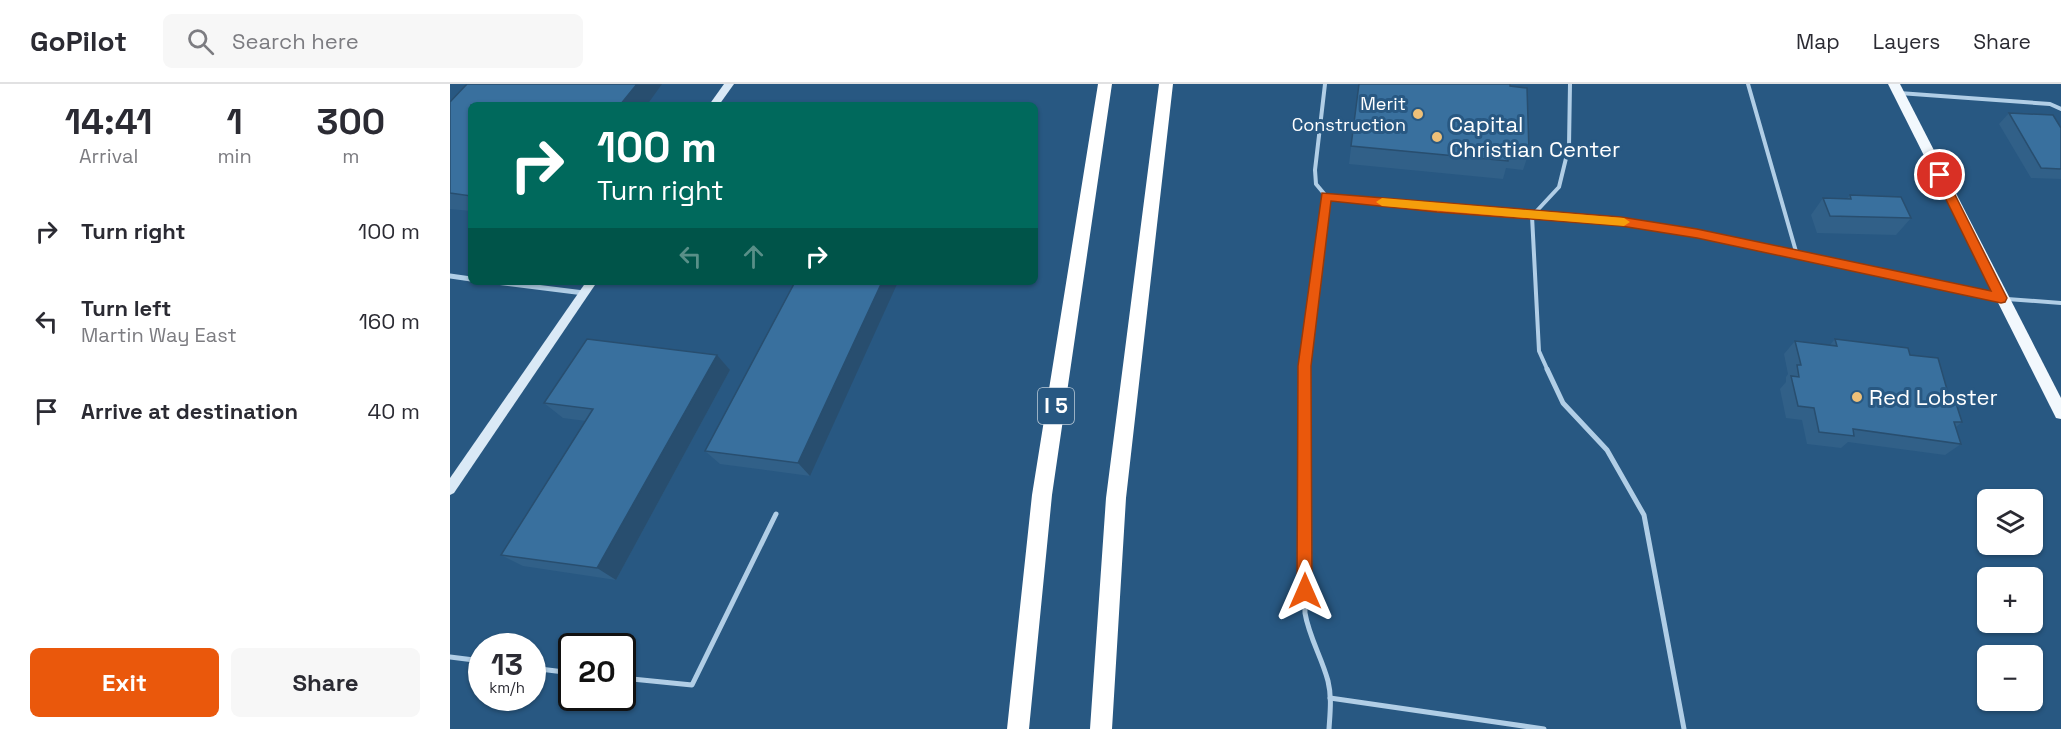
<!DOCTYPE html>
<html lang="en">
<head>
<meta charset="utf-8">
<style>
  body { margin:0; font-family:"Space Grotesk",sans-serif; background:#f7f7f7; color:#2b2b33; height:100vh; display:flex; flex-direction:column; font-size:22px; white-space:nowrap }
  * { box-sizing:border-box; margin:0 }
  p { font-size:20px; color:#7c7c81 }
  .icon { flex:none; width:33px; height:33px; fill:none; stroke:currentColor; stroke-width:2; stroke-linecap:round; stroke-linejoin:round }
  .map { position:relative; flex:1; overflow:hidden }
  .details { display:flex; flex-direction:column; background:#fff; width:450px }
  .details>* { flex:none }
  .top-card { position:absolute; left:18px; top:18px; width:570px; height:183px; border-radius:9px; box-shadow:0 2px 4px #0004; background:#00695c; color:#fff; overflow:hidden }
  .fabs { position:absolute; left:1527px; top:405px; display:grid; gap:12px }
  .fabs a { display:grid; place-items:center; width:66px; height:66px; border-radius:9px; background:#fff; box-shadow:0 2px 4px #0004; font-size:30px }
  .speed { position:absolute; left:18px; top:549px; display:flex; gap:12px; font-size:30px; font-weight:700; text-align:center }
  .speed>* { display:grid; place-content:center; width:78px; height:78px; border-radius:50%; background:#fff; box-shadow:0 2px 4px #0004; line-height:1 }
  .speed small { font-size:15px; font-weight:400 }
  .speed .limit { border:3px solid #111; border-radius:9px; background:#fff; color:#111 }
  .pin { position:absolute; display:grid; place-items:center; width:51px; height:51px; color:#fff; margin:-26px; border:3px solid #fff; border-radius:50%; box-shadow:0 2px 6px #0007 }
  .me { position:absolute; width:66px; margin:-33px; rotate:0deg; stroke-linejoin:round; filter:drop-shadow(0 0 4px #0008) }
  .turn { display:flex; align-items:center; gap:21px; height:126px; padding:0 30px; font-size:27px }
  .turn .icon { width:78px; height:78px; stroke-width:2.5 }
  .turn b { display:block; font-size:42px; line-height:51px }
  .lanes { display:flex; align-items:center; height:57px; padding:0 30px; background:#0003; justify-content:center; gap:30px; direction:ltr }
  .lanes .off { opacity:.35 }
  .eta { display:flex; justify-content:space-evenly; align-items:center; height:102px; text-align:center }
  .eta b { font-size:36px; font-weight:600; line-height:42px }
  .primary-button { display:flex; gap:12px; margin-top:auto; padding:12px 30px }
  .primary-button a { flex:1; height:69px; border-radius:9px; background:#ea580c; color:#fff; font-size:24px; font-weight:600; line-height:69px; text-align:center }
  .primary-button a+a { background:#f7f7f7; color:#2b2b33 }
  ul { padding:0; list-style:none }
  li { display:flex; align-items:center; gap:18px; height:90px; padding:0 30px }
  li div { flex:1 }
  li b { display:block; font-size:22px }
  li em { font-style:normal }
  header { display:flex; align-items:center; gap:36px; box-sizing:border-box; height:84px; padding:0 30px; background:#fff; border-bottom:2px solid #e1e1e2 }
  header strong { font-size:28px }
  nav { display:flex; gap:33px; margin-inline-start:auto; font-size:21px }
  .search { width:420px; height:54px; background:#f7f7f7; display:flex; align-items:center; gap:15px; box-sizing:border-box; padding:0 21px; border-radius:9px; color:#7c7c81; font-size:22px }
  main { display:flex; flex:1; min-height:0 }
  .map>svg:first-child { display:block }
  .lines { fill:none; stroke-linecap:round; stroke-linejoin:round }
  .lane-far1 { stroke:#b1cee6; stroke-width:4 }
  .lane { stroke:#b1cee6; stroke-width:5 }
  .street { stroke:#b1cee6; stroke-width:5 }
  .secondary { fill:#dae9f6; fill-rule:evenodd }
  .primary { fill:#f2f8fd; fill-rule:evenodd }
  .highway { fill:#fff; fill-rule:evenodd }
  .wall { fill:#316088 }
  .shaded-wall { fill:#284e6f }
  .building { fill:#39709e; stroke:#284e6f; stroke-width:1.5 }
  .route { fill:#ea580c; stroke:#983908; stroke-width:1.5 }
  .slow { fill:#f59e0b }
  .poi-dot { fill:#eec078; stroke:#285882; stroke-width:2 }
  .labels { text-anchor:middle; stroke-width:6; stroke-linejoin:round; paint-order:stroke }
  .far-poi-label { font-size:18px; fill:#fff; stroke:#285882; text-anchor:end }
  .shield { fill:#285882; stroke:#becdda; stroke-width:1.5 }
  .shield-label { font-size:21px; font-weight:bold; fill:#fff }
  .poi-label { font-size:22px; fill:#fff; stroke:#285882; text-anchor:start }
</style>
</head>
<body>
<header>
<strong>GoPilot</strong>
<div class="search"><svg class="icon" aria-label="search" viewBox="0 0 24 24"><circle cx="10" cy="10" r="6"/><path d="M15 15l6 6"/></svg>Search here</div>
<nav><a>Map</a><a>Layers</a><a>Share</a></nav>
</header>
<main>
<section class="details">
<div class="eta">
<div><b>14:41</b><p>Arrival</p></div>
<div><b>1</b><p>min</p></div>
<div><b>300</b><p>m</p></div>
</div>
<ul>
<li><svg class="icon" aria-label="right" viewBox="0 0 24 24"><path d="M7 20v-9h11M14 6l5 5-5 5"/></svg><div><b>Turn right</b></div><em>100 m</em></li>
<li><svg class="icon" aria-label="left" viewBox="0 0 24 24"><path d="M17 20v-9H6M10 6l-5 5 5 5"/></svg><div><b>Turn left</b><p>Martin Way East</p></div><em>160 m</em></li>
<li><svg class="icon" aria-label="arrive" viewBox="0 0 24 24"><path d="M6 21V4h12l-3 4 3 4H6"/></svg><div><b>Arrive at destination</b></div><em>40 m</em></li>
</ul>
<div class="primary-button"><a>Exit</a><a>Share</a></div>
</section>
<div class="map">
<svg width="1611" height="645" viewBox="0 0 1611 645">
  <rect width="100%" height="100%" fill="#285882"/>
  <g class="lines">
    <g class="lane-far1">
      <path d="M875,0L865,86L866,100L876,112L1171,138L1247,149L1549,214"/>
      <path d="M1298,0L1347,171"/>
      <path d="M1449,9L1600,20L1611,25"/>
      <path d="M1557,215L1611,219"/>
      <path d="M854,287L876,112"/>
      <path d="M1098,287L1089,267L1082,132L1109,103L1119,62L1120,0"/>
    </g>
    <g class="lane">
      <path d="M854,285L855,529C859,553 872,574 878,597C882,613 880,629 879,645"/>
      <path d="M1097,285L1113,319L1157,366L1194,431L1234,645"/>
      <path d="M0,573L32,577"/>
      <path d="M82,584L122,589"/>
      <path d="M172,594L242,601L326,430"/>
      <path d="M880,614L1094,645"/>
    </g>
    <g class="street">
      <path d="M0,192L21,195"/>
      <path d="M46,198L134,209"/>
    </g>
    <g class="secondary">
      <path d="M274,0H284L269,21H259Z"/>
      <path d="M136,198H147L4,409L0,411V394Z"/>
    </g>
    <path class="primary" d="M1438,0H1450L1611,314V335L1606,334Z"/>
    <g class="highway">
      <path d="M648,0H662L602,411L579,645H557L582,411Z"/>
      <path d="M709,0H723L676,414L662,645H640L656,414Z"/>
    </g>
  </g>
  <g class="wall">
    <path d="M909,0L1079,68L1073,86L1056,84L1053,95L899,80Z"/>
    <path d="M0,18L21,21V127L0,125Z"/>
    <path d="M1559,29L1611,44V95L1581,94L1549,40Z"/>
    <path d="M1400,111L1461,134L1446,151L1367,149L1361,131L1373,114L1397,115Z"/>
    <path d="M345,198L360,392L270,380L255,367Z"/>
    <path d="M1385,255L1460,271L1498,309L1512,338L1506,343L1511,360L1495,371L1398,358L1391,364L1357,360L1352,336L1336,334L1330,305L1336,298V293L1338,290L1334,270L1345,257L1380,261Z"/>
    <path d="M280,286L166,496L73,482L51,471L136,337L113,334L94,319Z"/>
  </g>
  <g class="shaded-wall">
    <path d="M187,0H212L197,21H170Z"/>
    <path d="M432,198H448L360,392L348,379Z"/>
    <path d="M267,271L280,286L166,496L147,484Z"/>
  </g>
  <g class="building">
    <path d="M17,0H187L170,21H21V112L0,109V18Z"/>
    <path d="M909,0H1060V2L1077,4L1079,68L1058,66V77L901,62Z"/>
    <path d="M1559,29L1603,31L1611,44V85L1591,84Z"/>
    <path d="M1400,111L1451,113L1461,134L1380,132L1373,114L1401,115Z"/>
    <path d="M345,198H432L348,379L255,367Z"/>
    <path d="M137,255L267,271L147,484L51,471L143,325L94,319Z"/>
    <path d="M1385,255L1458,264L1460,271L1488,274L1498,309L1503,310L1512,338H1504L1511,360L1403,345L1404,352L1369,348L1364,324L1348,322L1341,292L1349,293L1347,281H1351L1345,257L1387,262Z"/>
  </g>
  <path class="route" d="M1490,87L1495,91L1557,214L1555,218L1551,219L1247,154L1171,142L987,128L881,117L861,282L862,507L860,512L855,514L849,512L847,507L848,282L872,109L1171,133L1247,145L1541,207L1484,91Z"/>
  <path class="slow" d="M932,114L1174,134L1180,138L1174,142L932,122L926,118Z"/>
  <g class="poi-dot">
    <circle cx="968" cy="30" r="6"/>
    <circle cx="987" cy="53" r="6"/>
    <circle cx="1407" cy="313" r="6"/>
  </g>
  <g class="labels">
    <g class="far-poi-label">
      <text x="956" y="26">Merit<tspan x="956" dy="21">Construction</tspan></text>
    </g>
    <rect class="shield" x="588" y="304" width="36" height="36" rx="4.5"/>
    <g class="shield-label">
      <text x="606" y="329">I 5</text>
    </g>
    <g class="poi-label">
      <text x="999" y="48">Capital<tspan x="999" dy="25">Christian Center</tspan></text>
      <text x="1419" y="321">Red Lobster</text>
    </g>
  </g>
</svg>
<div class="fabs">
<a><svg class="icon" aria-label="layers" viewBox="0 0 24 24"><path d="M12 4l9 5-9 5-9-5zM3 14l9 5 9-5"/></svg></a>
<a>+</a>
<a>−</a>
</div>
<div class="speed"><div>13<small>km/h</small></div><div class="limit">20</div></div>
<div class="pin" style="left:1490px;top:91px;background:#d93025"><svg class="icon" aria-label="arrive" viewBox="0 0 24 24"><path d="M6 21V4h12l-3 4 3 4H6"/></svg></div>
<svg class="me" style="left:855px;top:507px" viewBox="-20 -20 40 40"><path d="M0-17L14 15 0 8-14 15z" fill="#ea580c" stroke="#fff" stroke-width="4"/></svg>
<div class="top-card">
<div class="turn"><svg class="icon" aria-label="right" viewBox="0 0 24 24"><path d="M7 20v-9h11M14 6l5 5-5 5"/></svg><div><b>100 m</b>Turn right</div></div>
<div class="lanes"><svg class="icon off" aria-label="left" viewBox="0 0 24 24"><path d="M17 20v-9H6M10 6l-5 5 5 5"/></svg><svg class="icon off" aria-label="ahead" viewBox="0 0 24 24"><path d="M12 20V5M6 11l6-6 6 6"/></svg><svg class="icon" aria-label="right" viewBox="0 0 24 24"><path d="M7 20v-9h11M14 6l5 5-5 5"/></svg></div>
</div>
</div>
</main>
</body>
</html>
